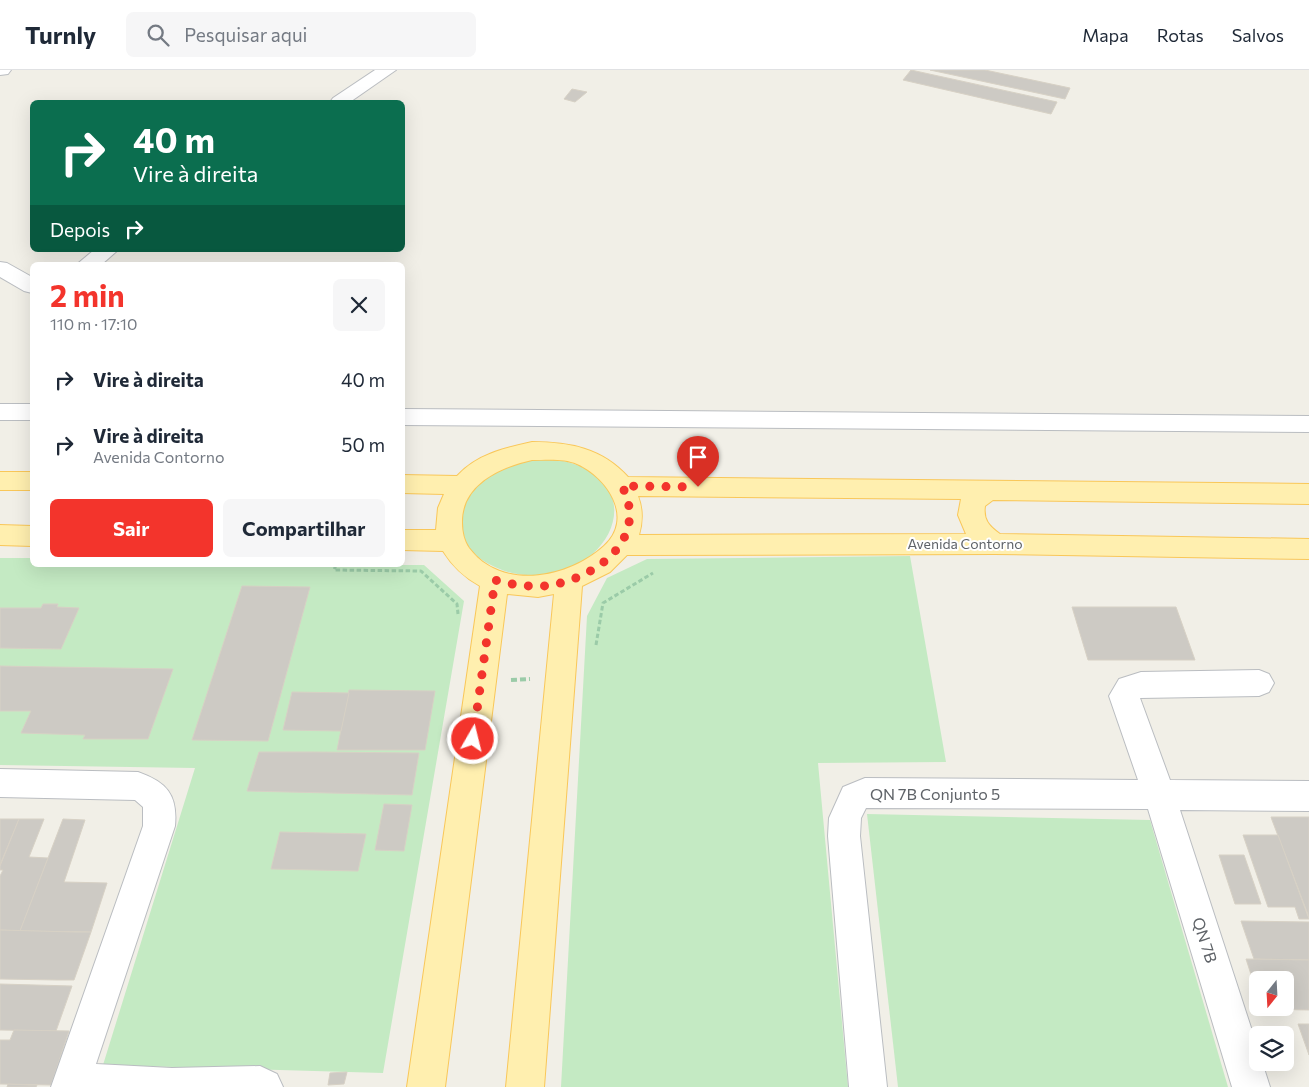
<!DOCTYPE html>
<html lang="pt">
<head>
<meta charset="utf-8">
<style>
  body { margin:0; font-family:Commissioner,sans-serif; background:#f6f6f7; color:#1f2937; height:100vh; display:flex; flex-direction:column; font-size:19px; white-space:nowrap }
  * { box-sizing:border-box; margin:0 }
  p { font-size:16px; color:#747a83 }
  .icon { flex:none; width:28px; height:28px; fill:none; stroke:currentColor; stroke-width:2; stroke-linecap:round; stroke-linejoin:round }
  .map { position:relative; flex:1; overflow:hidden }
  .details { position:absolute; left:30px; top:192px; width:375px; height:305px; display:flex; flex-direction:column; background:#fff; border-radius:8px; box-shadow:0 5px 20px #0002 }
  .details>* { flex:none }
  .banner { position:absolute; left:30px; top:30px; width:375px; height:152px; border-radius:8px; box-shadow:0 5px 20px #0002; background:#0b6e4f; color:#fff; overflow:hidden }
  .needle { width:32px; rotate:198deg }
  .tools { position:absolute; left:1249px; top:901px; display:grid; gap:10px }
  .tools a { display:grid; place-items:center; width:45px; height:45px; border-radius:8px; background:#fff; box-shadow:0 5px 20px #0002; font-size:25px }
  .pin { position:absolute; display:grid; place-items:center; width:42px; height:42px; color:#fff; margin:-51px -21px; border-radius:50% 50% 50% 0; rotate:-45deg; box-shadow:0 0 5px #0007 }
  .pin .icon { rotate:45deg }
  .me { position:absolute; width:55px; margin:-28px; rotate:8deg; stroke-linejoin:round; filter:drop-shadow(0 0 4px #0008) }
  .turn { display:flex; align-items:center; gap:18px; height:105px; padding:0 20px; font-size:22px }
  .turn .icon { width:65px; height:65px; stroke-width:2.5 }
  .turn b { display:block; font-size:35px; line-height:42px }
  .then { display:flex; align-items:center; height:48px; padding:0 20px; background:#0003; gap:10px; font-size:19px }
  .round { display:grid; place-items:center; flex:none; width:52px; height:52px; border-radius:8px; background:#f6f6f7 }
  .summary { display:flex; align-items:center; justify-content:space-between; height:85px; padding:0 20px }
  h1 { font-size:30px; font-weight:700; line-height:38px; color:#f3342c }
  .primary-button { display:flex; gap:10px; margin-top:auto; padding:10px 20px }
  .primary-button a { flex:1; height:58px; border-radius:8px; background:#f3342c; color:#fff; font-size:20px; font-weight:700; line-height:58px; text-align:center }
  .primary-button a+a { background:#f6f6f7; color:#1f2937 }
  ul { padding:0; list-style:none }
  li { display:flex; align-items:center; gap:15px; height:65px; padding:0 20px }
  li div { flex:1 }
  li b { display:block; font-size:19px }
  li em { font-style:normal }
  header { display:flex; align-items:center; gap:30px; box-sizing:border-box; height:70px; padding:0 25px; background:#fff; border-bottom:1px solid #e0e1e3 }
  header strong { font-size:24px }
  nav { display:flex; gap:28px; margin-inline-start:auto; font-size:18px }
  .search { width:350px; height:45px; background:#f6f6f7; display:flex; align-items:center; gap:12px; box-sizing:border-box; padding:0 18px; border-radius:8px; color:#747a83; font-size:19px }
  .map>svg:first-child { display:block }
  .green { fill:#c4eac3 }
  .building { fill:#cdcac4; stroke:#d7d1c5 }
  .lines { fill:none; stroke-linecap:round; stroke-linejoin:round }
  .minor-casing { stroke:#babdc1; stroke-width:2 }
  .major-casing { stroke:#f9c759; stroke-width:2 }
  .path-far1 { stroke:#9bcba8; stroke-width:3; stroke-dasharray:4.5 2.5; stroke-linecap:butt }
  .path { stroke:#9bcba8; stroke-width:4; stroke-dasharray:6 3; stroke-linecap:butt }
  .minor { fill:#fff; fill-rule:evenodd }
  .major { fill:#ffefaf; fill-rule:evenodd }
  .route { stroke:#f3342c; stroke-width:9; stroke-dasharray:0 16.2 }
  .labels { text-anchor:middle; stroke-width:4; stroke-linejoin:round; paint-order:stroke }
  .street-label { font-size:14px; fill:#5f6368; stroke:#fff }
  .near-street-label { font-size:16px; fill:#5f6368; stroke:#fff }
</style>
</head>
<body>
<header>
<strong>Turnly</strong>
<div class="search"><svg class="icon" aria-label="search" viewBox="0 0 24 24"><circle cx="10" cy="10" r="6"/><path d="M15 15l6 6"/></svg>Pesquisar aqui</div>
<nav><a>Mapa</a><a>Rotas</a><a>Salvos</a></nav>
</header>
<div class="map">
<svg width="1309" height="1017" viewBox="0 0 1309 1017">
  <rect width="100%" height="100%" fill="#f1efe7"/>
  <g class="green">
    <path d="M542,388C667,397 612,524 512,503C493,498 469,486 463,466C461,462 462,455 462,451C461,441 462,434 467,426C470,420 476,416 480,412C484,409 487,404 491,402C506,393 526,390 542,388Z"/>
    <path d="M910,486L946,692L818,693L848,1017H561L587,546L607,508L647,489Z"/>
    <path d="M0,488H32V495H424L464,531L383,1003L103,995L195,698L0,695Z"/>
    <path d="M867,744L1150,750L1228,1017H898Z"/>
  </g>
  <g class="building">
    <path d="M911,0L1057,32L1051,44L903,10Z"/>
    <path d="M930,0H985L1070,18L1065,29Z"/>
    <path d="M572,19L587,22L575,32L564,29Z"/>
    <path d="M242,516L310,517L268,671L192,670Z"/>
    <path d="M43,534H58L57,537L79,538L61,579L0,578V538H41Z"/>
    <path d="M1072,537H1176L1195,590H1088Z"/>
    <path d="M0,596L52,597L173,599L148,669H83L85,665L21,663L31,641H0Z"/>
    <path d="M349,620L435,621L425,680H337Z"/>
    <path d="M292,622L349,623L341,661L283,660Z"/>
    <path d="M259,682H312L419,683L412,725L247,721Z"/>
    <path d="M384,734L412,735L404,781L375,780Z"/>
    <path d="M1271,747H1309V847L1272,750Z"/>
    <path d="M0,749H19L0,795Z"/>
    <path d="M19,749H44L29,787L48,788L20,861L0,860V806L3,800H0V796Z"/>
    <path d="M63,749L85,750L64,812L107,813L91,862L20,861Z"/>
    <path d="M280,762L366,764L358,801L271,799Z"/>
    <path d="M1243,765H1278L1309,849H1299L1295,837H1268Z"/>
    <path d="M1219,785H1244L1261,834H1235Z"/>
    <path d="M1241,851L1309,852V890L1254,889Z"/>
    <path d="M0,860L75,862H91L74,910H57L0,909Z"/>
    <path d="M1246,889L1309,890V940L1262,939L1261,938H1285V910H1258V926Z"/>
    <path d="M0,914L72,916L56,961L0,960Z"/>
    <path d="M1298,954H1309V985Z"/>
    <path d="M14,960L69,961L51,1015L0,1014V970H10Z"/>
    <path d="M347,1002L344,1014L328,1015L330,1003Z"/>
    <path d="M8,1014L28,1015H37L36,1017H7Z"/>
  </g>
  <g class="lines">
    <defs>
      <g id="minor">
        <path d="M0,0H11L8,4L0,5Z"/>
        <path d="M375,0H396L350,32H330L333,28Z"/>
        <path d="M94,180H118L101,195H76Z"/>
        <path d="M0,192L7,193L32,207V223L24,221L0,207Z"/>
        <rect x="0" y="334" width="32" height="16"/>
        <path d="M402,339L1309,346V362L402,355Z"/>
        <path d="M1259,600L1269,604L1274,613L1269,622L1259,626L1140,628L1170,710L1309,711V741L1180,740L1258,979V992H1262L1270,1017H1232L1148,739L866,738L861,748L860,766L887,1017H849L828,766L829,748L843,717L865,708L1138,710L1109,626L1119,609L1141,602Z"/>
        <path d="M0,699L138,702C166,712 178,724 175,756L96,994L172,998L260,996L277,1004L283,1017H51L143,756V737L135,730L0,727Z"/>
      </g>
      <g id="major">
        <path d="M532,372C569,372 602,378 628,407L1309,414V434L993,430L985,436C983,450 989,456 1000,464L1309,469V489L995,484L627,485L610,502L582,516L544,1017H506L554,524L538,527L507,524L445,1017H407L480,516C464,507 453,497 443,481L402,480V460H436L438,438L444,424L402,423V405L457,406C477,384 505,378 532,372ZM532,390C546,390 564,388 577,394C607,407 635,448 604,476C569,508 502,522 469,478C464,471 462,461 462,453C461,414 501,397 532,390ZM638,426L961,429L958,445L966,464L639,465C643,451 643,439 638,426Z"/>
        <rect x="0" y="402" width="32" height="18"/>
        <path d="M0,455L32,456V476L0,475Z"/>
      </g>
    </defs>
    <use href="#minor" class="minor-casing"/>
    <use href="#major" class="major-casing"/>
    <g class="path-far1">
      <path d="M336,495L334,500L421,501L457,534L458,544"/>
      <path d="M596,575L603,533L653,503"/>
    </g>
    <path class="path" d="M511,610L530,609"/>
    <use href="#minor" class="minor"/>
    <use href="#major" class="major"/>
  </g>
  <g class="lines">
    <path class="route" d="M473,669L495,510C513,515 533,518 552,515C599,506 649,468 622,416L698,417"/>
  </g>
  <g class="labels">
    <g class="street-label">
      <text x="965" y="479">Avenida Contorno</text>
    </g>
    <g class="near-street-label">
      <text x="935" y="730">QN 7B Conjunto 5</text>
      <text transform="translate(1205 870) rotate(72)" y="6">QN 7B</text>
    </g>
  </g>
</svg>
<div class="tools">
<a><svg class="needle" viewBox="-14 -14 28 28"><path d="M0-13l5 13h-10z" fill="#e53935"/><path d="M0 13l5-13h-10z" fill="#747a83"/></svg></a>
<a><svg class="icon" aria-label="layers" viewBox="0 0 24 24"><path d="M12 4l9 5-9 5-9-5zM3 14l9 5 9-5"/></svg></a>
</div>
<div class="pin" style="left:698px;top:417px;background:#d93025"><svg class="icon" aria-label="arrive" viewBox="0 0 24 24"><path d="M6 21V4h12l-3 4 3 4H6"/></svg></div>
<svg class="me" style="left:473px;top:669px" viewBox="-20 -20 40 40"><circle r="17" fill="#f3342c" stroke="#fff" stroke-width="3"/><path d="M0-11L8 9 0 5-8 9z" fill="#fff"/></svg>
<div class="banner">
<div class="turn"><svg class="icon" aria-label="right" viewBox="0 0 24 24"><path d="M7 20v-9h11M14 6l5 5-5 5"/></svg><div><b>40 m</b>Vire à direita</div></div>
<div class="then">Depois<svg class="icon" aria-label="right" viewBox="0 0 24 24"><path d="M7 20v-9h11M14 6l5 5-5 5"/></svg></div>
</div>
<section class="details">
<div class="summary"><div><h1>2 min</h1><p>110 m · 17:10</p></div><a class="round"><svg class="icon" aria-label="close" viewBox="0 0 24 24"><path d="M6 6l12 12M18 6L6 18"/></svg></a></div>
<ul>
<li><svg class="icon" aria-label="right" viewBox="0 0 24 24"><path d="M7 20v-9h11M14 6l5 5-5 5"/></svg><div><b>Vire à direita</b></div><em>40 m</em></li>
<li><svg class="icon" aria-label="right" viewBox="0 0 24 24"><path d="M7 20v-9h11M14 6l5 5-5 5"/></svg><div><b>Vire à direita</b><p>Avenida Contorno</p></div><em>50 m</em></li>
</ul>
<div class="primary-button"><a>Sair</a><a>Compartilhar</a></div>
</section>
</div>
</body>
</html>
